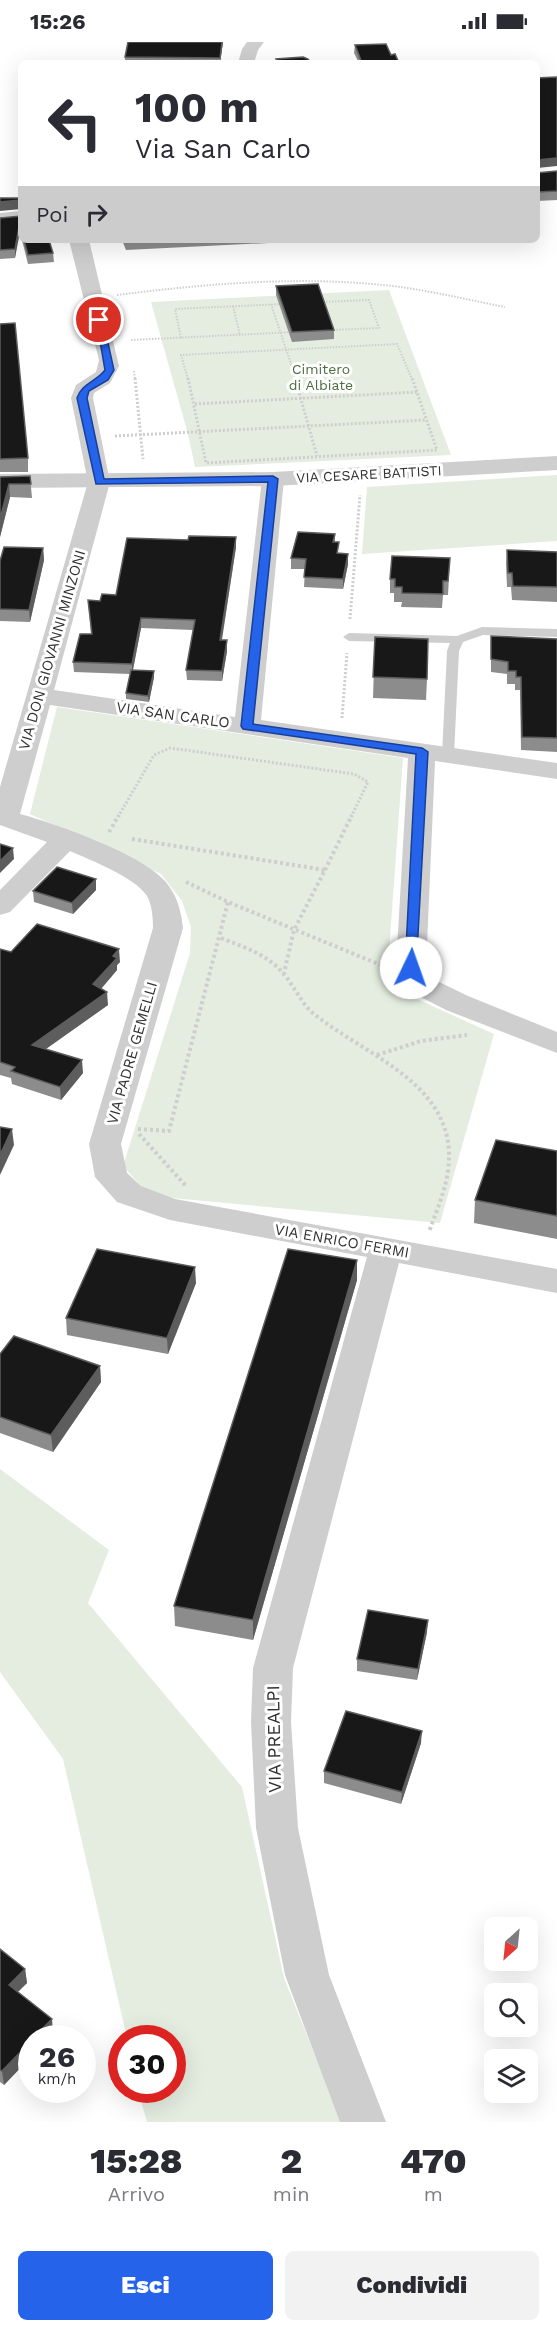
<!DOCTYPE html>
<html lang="it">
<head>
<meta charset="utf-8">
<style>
  body { margin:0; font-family:"Work Sans",sans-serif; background:#f2f2f3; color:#2b2b33; height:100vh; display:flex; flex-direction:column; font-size:22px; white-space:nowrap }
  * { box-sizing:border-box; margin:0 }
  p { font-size:20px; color:#7c7c81 }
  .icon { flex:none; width:33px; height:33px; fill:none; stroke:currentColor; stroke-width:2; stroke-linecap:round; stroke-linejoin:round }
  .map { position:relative; height:2080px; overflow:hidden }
  .side { display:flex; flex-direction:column; background:#fff; flex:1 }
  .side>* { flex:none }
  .top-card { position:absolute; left:18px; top:18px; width:522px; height:183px; border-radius:9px; box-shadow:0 6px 24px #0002; background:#fff; color:#2b2b33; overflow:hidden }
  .needle { width:39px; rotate:207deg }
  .controls { position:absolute; left:484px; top:1875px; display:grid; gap:12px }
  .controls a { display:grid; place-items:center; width:54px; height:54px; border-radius:9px; background:#fff; box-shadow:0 6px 24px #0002; font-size:30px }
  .speed { position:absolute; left:18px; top:1983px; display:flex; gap:12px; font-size:30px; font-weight:700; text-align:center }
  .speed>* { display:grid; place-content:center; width:78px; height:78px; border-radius:50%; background:#fff; box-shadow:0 6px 24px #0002; line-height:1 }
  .speed small { font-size:15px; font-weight:400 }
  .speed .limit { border:9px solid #d22; background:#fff; color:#111 }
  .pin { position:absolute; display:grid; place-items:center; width:51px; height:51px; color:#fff; margin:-26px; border:3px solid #fff; border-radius:50%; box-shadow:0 2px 6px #0007 }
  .me { position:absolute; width:66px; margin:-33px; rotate:3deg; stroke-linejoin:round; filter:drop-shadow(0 0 4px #0008) }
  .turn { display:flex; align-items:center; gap:21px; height:126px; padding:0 18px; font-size:27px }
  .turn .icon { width:78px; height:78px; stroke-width:2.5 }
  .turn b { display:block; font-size:42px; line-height:51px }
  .then { display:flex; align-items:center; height:57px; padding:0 18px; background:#0003; gap:12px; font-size:22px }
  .eta { display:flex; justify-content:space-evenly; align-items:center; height:102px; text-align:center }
  .eta b { font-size:36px; font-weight:800; line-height:42px }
  .cta { display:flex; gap:12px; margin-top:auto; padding:12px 18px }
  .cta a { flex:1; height:69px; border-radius:9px; background:#2563eb; color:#fff; font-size:24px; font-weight:800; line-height:69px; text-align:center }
  .cta a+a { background:#f2f2f3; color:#2b2b33 }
  .status { display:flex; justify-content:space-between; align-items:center; height:42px; padding:0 30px; background:#fff; direction:ltr }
  .status svg { height:16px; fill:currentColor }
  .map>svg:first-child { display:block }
  .green { fill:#e4ede0 }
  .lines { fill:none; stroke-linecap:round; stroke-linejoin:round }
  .path-far2 { stroke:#cecece; stroke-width:2; stroke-dasharray:1.5 1.5; stroke-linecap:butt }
  .path-far1 { stroke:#cecece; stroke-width:3; stroke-dasharray:2 2; stroke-linecap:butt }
  .path { stroke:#cecece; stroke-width:4; stroke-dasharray:3 3; stroke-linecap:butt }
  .service { fill:#cecece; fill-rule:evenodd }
  .minor { fill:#cecece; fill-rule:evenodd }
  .tertiary { fill:#cecece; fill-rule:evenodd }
  .wall { fill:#8c8c8c }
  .shaded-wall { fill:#5d5d5d }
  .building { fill:#181818; stroke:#5d5d5d; stroke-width:1.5 }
  .route { fill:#2563eb; stroke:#184099; stroke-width:1.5 }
  .labels { text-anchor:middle; stroke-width:6; stroke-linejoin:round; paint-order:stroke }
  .far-park-label { font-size:14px; fill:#4b6d3f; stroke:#fff }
  .far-street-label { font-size:14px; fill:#313131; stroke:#fff }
  .street-label { font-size:15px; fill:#313131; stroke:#fff }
  .near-street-label { font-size:18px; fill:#313131; stroke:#fff }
</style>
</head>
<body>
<div class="status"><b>15:26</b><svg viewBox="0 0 49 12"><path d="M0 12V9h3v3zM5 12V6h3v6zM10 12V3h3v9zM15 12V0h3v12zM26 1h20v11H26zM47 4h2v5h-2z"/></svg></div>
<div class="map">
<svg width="557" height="2080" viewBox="0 0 557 2080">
  <rect width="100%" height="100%" fill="#fff"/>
  <g class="green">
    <path d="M389,248L451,413L195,425L188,392L151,260Z"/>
    <path d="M557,433V499L362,512L367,445Z"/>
    <path d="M57,665L403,716L387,937L406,952L494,992L440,1181L150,1154L123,1124L190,911L191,885L182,859L161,832L30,772Z"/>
    <path d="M0,1427L109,1508L88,1561L242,1745L284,1936L342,2080H147L138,2048H172V1996H127L63,1717L0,1630Z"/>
  </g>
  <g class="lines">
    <g class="path-far2">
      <path d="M117,253C205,242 294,234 383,243C424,247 464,257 505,265"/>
      <path d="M320,260L369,258L379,286L331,288"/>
      <path d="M271,262L296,337"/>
      <path d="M233,264L240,293"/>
      <path d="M181,296L175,267L283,262"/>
      <path d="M131,298L294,290"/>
      <path d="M134,329L135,337"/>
      <path d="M188,337L181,313L397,302L412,337"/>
    </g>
    <g class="path-far1">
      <path d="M135,336L143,417"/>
      <path d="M188,336L206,421L437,408L412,336"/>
      <path d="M295,336L317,414"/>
      <path d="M195,362L418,350"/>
      <path d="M115,394L426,378"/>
      <path d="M350,577L360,453"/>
      <path d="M342,676L347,611"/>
      <path d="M118,775L154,713L170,706L354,732L368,740L351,775"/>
    </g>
    <g class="path">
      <path d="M109,790L119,773"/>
      <path d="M132,797L325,828L294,888L284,931"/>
      <path d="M325,828L352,773"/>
      <path d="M186,840L228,860L383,924"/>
      <path d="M221,896C246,906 270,913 287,936C296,948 302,962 314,972C367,1015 460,1043 448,1129C445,1150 436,1170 429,1190"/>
      <path d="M377,1013L421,999L467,993"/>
      <path d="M138,1087L169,1089L228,860"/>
      <path d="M139,1092L186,1144"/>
    </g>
    <path class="service" d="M482,585L557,587V595L483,593L463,600L459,609L454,713L448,717L442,713L447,609L450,601L349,599L343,595L349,591L457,594Z"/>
    <g class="minor">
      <path d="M247,0H264L258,8L254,21H238L242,7Z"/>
      <path d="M21,169V181L0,183V171Z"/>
      <path d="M69,198H89L119,324L110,341L94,351L93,356L110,440L54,648L235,675L262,437L265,432L273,430L281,432L284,437L261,678L557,721V737L435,719L426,926L433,937L468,954L557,990V1011L446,968L411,950L396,926L408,716L50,663L20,772C57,782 141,812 165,839C177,853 181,868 183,886L121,1102L127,1131L141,1144L175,1157L557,1227V1251L399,1221L293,1626L291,1680L298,1786L329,1933L386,2080H340L285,1933L256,1786L251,1680L253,1626L367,1215L170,1178L117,1160L95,1135L89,1102L153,886C153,875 152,863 147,854C135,835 90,818 70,809L10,870L0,873V848L47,800L0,783V745L88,440L71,356L76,343L96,330L99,318Z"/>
    </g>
    <path class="tertiary" d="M557,414V428L273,444L0,446V432L273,430Z"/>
  </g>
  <g class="wall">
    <path d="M223,0L220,21H125V15Z"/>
    <path d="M355,3L391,13L399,21H359L354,11Z"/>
    <path d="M557,129V158L537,159V131Z"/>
    <path d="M21,174L15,216L0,217V176Z"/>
    <path d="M22,198H49L53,211L54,220L28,222Z"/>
    <path d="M122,198H328L126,208Z"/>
    <path d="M276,244L334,288V297L292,300L276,253Z"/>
    <path d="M0,282L28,416V430H0Z"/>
    <path d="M30,434L32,456L10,455L0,495V435Z"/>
    <path d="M335,492V500L338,512H348V522L343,547L304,545L305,527H291V516Z"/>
    <path d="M236,495V505L222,598L227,609L222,639L187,638L186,628L193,588L141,586L133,628L154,635L149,660L126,657V651L130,632L74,630L73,620L91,592L88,558L100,559L116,553L188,498Z"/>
    <path d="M43,506L44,518L30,580L0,579V519Z"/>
    <path d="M507,508L557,510V560L512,558L511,545H507L506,522Z"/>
    <path d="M450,516L448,553H443L442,566L401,565L402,560H394V551H390V537Z"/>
    <path d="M491,594L557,597V710L521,708L520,648H515V642H507V632L491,630Z"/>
    <path d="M375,595L427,637L426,658L373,656Z"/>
    <path d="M96,848L73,872L34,860L33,849Z"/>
    <path d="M0,907L11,910L120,920L117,923V928L101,947L108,963L46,1007L83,1031L61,1058L12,1042L11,1036L0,1033Z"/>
    <path d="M557,1109V1197L474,1181L475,1158Z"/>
    <path d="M357,1218V1238L253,1598L175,1584L174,1564Z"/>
    <path d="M196,1241L168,1312L67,1293L66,1276Z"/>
    <path d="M0,1312L100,1324L101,1340L53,1410L0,1391Z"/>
    <path d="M427,1590L417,1638L357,1629V1617Z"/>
    <path d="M421,1701L401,1762L324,1741V1729Z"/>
    <path d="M0,1907L25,1927L27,1941L17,1950L53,1991L4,2043L0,2040Z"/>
  </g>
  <g class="shaded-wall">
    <path d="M222,0H223L220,21V16Z"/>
    <path d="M557,116V124L537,126V118Z"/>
    <path d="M20,158L21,167L0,169V160Z"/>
    <path d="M21,174V185L15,216V207Z"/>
    <path d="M9,442L10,455L0,495V477Z"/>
    <path d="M236,495V505L220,608V598Z"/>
    <path d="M43,506L44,518L30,580L29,568Z"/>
    <path d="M348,512V522L343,547V537Z"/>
    <path d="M141,576V586L132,632V622Z"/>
    <path d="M227,598V609L222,639V629Z"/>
    <path d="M154,629V635L149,660L148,654Z"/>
    <path d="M13,806L14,817L0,831V819Z"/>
    <path d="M96,837V848L73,872L72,861Z"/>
    <path d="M119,907L120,920L117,923V928L94,955L93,942Z"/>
    <path d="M107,950L108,963L33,1016L32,1003Z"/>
    <path d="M82,1018L83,1031L61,1058L60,1045Z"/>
    <path d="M12,1087L14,1103L0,1133V1113Z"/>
    <path d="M357,1218V1238L253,1598V1578Z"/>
    <path d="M195,1225L196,1241L168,1312L167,1296Z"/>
    <path d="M100,1324L101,1340L53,1410L51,1393Z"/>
    <path d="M428,1578L427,1590L417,1638L418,1627Z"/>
    <path d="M422,1689L421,1701L401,1762L402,1750Z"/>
    <path d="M25,1927L27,1941L11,1957L9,1943Z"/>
    <path d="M52,1977L53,1991L48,1996H33Z"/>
    <path d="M32,1998V2014L4,2043L2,2029Z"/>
  </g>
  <g class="building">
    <path d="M128,0H222L220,16L125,15Z"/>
    <path d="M386,2L391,13L395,12L399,21H351H362L355,3Z"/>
    <path d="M303,15L308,17L311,21H278L276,17Z"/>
    <path d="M557,35V116L537,118V36Z"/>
    <path d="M557,129V149L537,150V131Z"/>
    <path d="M0,156H21V160L20,158L0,160Z"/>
    <path d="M21,174L15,207L0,208V176Z"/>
    <path d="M24,198H49L53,211L28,213Z"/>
    <path d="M125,198H156L125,200Z"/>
    <path d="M318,242L334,288L292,290L276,244Z"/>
    <path d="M15,281L28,416L0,417V282Z"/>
    <path d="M30,434L31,442H9L0,477V435Z"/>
    <path d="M298,490L335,492L333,500H339L337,511L348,512L343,537L304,535L306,517L291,516Z"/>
    <path d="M189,494L236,495L220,598H227L222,629L186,628L195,578L141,576L132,622L73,620L80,592H92L88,558L100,559L102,552L116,553L127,496L188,498Z"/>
    <path d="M4,505L43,506L29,568L0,567V519Z"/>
    <path d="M507,508L557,510V545L513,544L512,531H508Z"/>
    <path d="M392,514L450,516L448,539H443V552L402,551V545H395V537H390Z"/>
    <path d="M491,594L557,597V696L522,695L521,635H516V629H508V620L491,617Z"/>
    <path d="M375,595L428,597L427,637L373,635Z"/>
    <path d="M131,628L154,629L148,654L126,651Z"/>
    <path d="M0,802L13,806L0,819Z"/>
    <path d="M57,825L96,837L72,861L33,849Z"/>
    <path d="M37,882L119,907L113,914L117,916L93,942L107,950L32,1003L82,1018L60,1045L11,1029L15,1025L0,1020V907L11,910Z"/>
    <path d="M0,1085L12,1087L0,1113Z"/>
    <path d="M496,1098L557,1109V1174L475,1158Z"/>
    <path d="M97,1207L195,1225L167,1296L66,1276Z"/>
    <path d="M288,1207L357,1218L253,1578L174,1564Z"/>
    <path d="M14,1294L100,1324L51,1393L0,1375V1312Z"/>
    <path d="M368,1568L428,1578L418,1627L357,1617Z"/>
    <path d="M346,1669L422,1689L402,1750L324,1729Z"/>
    <path d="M0,1907L25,1927L9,1943L52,1977L33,1996H32V1998L2,2029L0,2028Z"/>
  </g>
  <path class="route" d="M96,276L103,278L114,328L108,338L89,349L87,356L104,437L273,434L278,437L253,682L422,706L428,710L416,929L411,930L405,926L416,712L243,687L241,684L268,440L96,442L77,356C82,341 96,340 105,328Z"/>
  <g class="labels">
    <g class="far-park-label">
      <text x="321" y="332">Cimitero<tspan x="321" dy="16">di Albiate</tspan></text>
    </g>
    <g class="far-street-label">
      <text transform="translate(369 432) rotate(-3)" y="5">VIA CESARE BATTISTI</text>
    </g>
    <g class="street-label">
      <text transform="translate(52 608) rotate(-74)" y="5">VIA DON GIOVANNI MINZONI</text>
      <text transform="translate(173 673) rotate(8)" y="5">VIA SAN CARLO</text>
      <text transform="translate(132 1011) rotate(-74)" y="5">VIA PADRE GEMELLI</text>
      <text transform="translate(342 1199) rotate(10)" y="5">VIA ENRICO FERMI</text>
    </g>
    <g class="near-street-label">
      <text transform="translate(274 1697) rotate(-91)" y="6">VIA PREALPI</text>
    </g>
  </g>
</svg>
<div class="controls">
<a><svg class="needle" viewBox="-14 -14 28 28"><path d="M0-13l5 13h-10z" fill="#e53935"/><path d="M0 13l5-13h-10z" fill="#7c7c81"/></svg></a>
<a><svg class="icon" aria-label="search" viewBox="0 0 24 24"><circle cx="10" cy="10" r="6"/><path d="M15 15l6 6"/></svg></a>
<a><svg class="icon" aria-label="layers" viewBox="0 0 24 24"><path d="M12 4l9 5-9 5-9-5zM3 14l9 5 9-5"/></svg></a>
</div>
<div class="speed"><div>26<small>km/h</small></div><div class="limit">30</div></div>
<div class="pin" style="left:99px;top:278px;background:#d93025"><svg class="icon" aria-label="arrive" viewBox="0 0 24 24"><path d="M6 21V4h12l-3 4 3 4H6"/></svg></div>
<svg class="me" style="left:411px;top:926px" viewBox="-20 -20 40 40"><circle r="19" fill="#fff"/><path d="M0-13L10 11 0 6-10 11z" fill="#2563eb"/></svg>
<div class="top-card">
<div class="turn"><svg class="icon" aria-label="left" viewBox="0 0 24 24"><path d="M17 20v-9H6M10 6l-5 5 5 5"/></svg><div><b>100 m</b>Via San Carlo</div></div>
<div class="then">Poi<svg class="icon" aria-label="right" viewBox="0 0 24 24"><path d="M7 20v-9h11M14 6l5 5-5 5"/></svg></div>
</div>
</div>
<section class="side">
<div class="eta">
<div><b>15:28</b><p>Arrivo</p></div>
<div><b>2</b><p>min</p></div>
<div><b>470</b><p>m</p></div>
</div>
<div class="cta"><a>Esci</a><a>Condividi</a></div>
</section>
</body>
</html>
